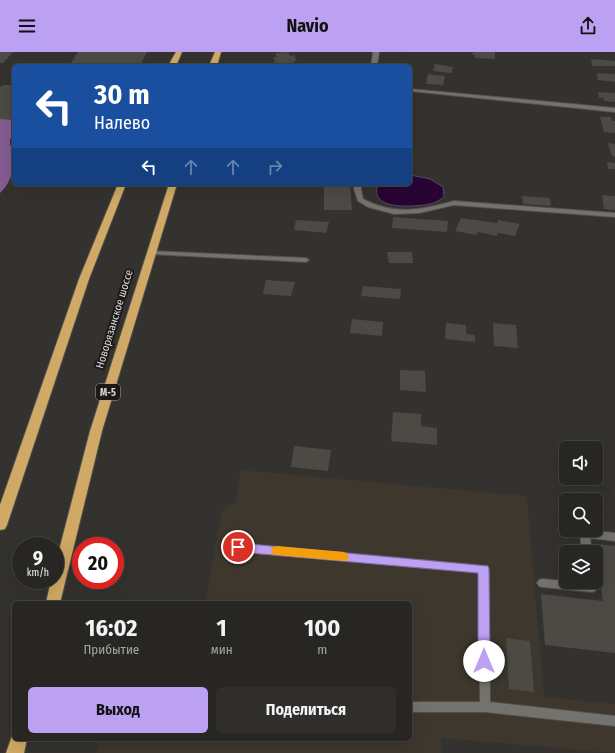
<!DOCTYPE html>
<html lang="ru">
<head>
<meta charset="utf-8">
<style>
  body { margin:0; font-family:"Fira Sans Condensed",sans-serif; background:#2f2e2a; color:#f1f3f6; height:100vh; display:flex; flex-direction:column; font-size:15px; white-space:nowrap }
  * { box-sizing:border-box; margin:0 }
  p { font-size:13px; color:#a4a5a5 }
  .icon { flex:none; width:22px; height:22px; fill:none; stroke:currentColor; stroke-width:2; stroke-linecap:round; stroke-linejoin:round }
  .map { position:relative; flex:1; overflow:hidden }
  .drawer { position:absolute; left:12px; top:549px; width:400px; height:140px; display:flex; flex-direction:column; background:#272622; border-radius:6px; box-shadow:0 4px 16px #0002,0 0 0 1px #434340 }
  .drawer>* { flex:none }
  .guide { position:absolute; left:12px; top:12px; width:400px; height:122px; border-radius:6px; box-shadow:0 4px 16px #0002,0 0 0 1px #434340; background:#1a4fa0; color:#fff; overflow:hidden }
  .fabs { position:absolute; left:559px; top:389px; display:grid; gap:8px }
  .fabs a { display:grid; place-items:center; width:44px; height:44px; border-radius:6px; background:#272622; box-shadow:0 4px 16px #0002,0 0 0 1px #434340; font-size:20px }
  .speed { position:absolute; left:12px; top:485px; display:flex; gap:8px; font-size:20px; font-weight:700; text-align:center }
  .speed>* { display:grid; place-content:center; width:52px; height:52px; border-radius:50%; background:#272622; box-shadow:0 4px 16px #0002,0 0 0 1px #434340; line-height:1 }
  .speed small { font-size:10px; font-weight:400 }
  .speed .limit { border:6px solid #d22; background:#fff; color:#111 }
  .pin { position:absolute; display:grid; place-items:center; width:34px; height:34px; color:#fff; margin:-17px; border:2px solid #fff; border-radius:50%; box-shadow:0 1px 4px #0007 }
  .me { position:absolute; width:44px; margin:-22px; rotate:0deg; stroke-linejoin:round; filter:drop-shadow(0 0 3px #0008) }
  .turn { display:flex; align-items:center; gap:14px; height:84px; padding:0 16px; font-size:18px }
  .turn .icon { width:52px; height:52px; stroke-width:2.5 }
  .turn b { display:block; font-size:28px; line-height:34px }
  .lanes { display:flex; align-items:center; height:38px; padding:0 16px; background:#0003; justify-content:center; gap:20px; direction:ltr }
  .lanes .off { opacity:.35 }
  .eta { display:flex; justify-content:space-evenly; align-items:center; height:68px; text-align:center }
  .eta b { font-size:24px; font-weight:700; line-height:28px }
  .action { display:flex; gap:8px; margin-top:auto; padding:8px 16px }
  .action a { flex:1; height:46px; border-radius:6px; background:#bca0f2; color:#111; font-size:16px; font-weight:700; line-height:46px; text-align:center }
  .action a+a { background:#2f2e2a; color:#f1f3f6 }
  header { display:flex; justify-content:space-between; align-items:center; height:52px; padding:0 16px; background:#bca0f2; color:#111; font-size:18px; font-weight:700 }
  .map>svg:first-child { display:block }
  .built { fill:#3d372d }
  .forest { fill:#825c92 }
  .water { fill:#280434; stroke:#5d4465 }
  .building { fill:#4c4a45 }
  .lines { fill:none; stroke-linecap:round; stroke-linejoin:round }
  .lane-casing { stroke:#514f4c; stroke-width:2 }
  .street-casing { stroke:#514f4c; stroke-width:2 }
  .highway-casing { stroke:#514f4c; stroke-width:2 }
  .lane { fill:#74726d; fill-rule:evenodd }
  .street { fill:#74726d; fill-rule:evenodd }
  .highway { fill:#cfa965; fill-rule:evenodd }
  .route { fill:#bca0f2; stroke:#7a689d }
  .slow { fill:#f59e0b }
  .labels { text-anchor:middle; stroke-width:4; stroke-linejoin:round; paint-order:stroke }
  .shield { fill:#1b1a18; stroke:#a19f9d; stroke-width:1 }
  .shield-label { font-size:10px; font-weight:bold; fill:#dad8d6 }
  .street-label { font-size:11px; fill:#dad8d6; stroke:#1b1a18 }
</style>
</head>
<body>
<header><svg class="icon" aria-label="menu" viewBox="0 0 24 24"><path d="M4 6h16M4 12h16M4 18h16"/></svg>Navio<svg class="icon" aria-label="share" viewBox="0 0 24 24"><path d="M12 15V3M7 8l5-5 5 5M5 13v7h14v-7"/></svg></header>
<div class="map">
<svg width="615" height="701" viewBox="0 0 615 701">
  <rect width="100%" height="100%" fill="#34322e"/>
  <path class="built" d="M240,418L527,444L544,645L615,652V701L441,686V701H96L99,687H410V551H205L222,458L236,450Z"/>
  <path class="forest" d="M0,38L14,62V85L10,87V93L14,94C14,112 14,128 0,141Z"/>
  <path class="water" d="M410,123L430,127L443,135L444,145C440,148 435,151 430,152C413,155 368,159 378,132H410Z"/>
  <g class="building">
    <path d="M0,0H13L3,11H0Z"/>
    <path d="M78,0H147L140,14H69Z"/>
    <path d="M288,0L290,4L294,3L297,9L293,10L294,13L281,14L279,11H275L273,5H277L275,1Z"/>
    <path d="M473,0H495V7L475,6V3H472Z"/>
    <path d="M591,7L615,9V14H592Z"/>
    <path d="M435,12L453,15L452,21L433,19Z"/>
    <path d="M597,21L615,22V30L598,28Z"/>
    <path d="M428,22L445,24L443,33L426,32Z"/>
    <path d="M4,33H14V68L0,67V35Z"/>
    <path d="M598,40L615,41V50L604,49L603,46H599Z"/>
    <path d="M600,65H611L612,69H615V81L604,80Z"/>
    <path d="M608,91L615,92V105L612,104Z"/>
    <path d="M607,110L615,111V117H608Z"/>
    <path d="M324,132H350L352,158H324Z"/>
    <path d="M602,143L615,144V158L604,157Z"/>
    <path d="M522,144L550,146L551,154L523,152Z"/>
    <path d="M393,165L448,169L447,180L392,176Z"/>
    <path d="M461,166L497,171L498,168L520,172L515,184L498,181L497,184L478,180L477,183L455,179Z"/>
    <path d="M296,168L329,170L326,181L294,178Z"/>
    <path d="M387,200H412L413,211H389Z"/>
    <path d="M266,228L295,230L291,244L263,242Z"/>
    <path d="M363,234L401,237L400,247L361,244Z"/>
    <path d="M352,267L383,270L382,284L350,281Z"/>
    <path d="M446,271L466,273V282L475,283V290L445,287Z"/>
    <path d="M493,271L516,273L518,296L494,294Z"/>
    <path d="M400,318L425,319L426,340L400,338Z"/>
    <path d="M393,360L421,362V374L437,376V393L391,389Z"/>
    <path d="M294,394L331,398L328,419L291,415Z"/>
    <path d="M595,492L615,494V601L545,593L541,542L603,549Z"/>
    <path d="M506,586L530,589L534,640L509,637Z"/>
  </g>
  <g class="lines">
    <defs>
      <g id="lane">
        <path d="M410,37L615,56V60L410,39Z"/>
        <path d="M354,132H360L363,147C395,164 421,158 454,149L615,161V165L454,153L419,161L394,162L368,155L358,149L354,137Z"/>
        <path d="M151,199L306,206L309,208L306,210L149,202V200Z"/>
        <path d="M585,478L615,481V489L590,486L592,500H582L580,482L582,479Z"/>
        <path d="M238,491L487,514L489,517L490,650L615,664V674L485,660H410V650H480L479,521L238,499L235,498L233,495L235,492Z"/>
        <path d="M542,527L586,531V530H596L597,536L595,539L592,540L542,535L539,534L537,531L539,528Z"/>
      </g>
      <path id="street" d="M373,0H379L377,14H371Z"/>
      <g id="highway">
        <path d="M176,0H182L176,14H168Z"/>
        <path d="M215,0H221L217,14H209Z"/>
        <path d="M118,132H126L89,227L7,473L5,477L0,478V453L79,227Z"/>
        <path d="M169,132H177L102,379L60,551H46L51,528H55V514L90,379Z"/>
        <path d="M13,681L14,687H27L24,701H6Z"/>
      </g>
    </defs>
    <use href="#lane" class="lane-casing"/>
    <use href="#street" class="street-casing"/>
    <use href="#highway" class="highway-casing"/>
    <use href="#lane" class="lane"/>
    <use href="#street" class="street"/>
    <use href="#highway" class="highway"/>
  </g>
  <path class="route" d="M238,491L488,514L489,517L490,609L489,613L484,614L480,613L478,609V521L238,500L232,495Z"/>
  <path class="slow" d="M276,494L344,500L347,502L349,505L347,508L344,509L276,503L272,502L271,499L272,496Z"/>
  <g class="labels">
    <rect class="shield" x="96" y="332" width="24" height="16" rx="3"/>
    <g class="shield-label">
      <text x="108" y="344">М-5</text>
    </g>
    <g class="street-label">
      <text transform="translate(114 267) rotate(-73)" y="4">Новорязанское шоссе</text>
    </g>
  </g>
</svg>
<div class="fabs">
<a><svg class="icon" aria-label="sound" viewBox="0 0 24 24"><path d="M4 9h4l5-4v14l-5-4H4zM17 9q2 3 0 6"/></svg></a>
<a><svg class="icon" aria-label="search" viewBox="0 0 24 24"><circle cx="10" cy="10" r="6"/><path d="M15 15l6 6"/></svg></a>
<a><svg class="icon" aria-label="layers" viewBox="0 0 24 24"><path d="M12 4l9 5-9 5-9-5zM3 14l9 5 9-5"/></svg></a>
</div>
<div class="speed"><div>9<small>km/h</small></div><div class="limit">20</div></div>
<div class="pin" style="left:238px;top:495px;background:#d93025"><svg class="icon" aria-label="arrive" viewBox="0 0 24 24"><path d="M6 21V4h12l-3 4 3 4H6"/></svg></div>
<svg class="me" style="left:484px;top:609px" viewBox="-20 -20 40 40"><circle r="19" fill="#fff"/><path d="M0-13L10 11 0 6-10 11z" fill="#bca0f2"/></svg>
<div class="guide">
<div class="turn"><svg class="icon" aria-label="left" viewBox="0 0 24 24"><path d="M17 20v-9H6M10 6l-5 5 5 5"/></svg><div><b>30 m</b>Налево</div></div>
<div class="lanes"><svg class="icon" aria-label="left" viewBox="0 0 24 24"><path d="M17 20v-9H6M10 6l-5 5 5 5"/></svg><svg class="icon off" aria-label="ahead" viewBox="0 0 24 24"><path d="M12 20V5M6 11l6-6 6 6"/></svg><svg class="icon off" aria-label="ahead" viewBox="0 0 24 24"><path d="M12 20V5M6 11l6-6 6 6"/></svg><svg class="icon off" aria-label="right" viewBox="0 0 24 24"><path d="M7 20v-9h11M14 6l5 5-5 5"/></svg></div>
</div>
<section class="drawer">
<div class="eta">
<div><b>16:02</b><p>Прибытие</p></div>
<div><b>1</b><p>мин</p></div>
<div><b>100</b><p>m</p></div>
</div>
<div class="action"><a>Выход</a><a>Поделиться</a></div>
</section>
</div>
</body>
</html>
